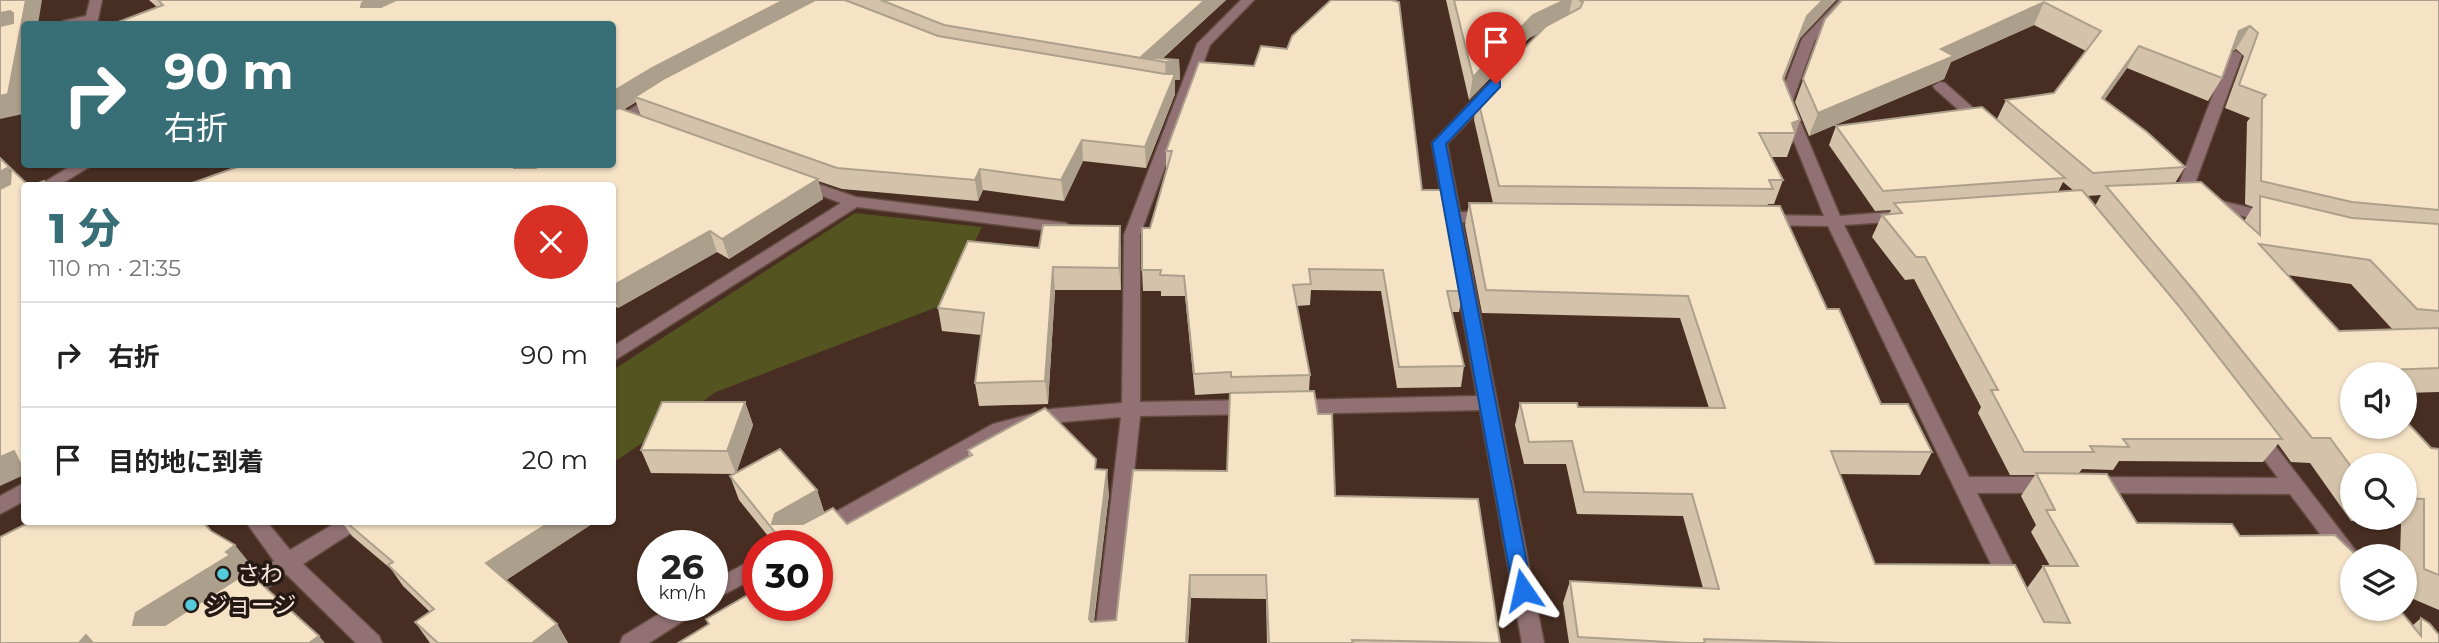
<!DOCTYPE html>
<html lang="ja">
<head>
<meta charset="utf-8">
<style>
  body { margin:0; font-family:Montserrat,"Noto Sans JP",sans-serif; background:#f6f6f6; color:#222; height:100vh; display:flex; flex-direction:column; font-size:26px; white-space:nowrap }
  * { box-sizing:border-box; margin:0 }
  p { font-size:23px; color:#767676 }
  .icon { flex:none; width:38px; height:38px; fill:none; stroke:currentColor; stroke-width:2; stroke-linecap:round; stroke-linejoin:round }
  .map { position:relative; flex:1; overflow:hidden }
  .sheet { position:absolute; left:21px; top:182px; width:595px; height:343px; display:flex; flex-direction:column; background:#fff; border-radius:7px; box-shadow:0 2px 5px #0004 }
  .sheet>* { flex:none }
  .hud { position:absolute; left:21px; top:21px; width:595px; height:147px; border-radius:7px; box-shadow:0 2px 5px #0004; background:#386e75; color:#fff; overflow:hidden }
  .controls { position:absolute; left:2340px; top:362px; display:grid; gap:14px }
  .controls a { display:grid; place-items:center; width:77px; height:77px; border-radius:50%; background:#fff; box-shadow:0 2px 5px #0004; font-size:35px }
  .speed { position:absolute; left:637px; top:530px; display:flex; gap:14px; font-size:35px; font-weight:700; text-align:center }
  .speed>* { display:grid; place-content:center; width:91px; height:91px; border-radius:50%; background:#fff; box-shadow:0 2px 5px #0004; line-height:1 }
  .speed small { font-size:18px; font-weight:400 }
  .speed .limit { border:10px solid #d22; background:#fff; color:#111 }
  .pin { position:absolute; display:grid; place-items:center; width:60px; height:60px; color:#fff; margin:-72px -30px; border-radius:50% 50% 50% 0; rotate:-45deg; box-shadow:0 0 7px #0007 }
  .pin .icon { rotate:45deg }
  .me { position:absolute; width:77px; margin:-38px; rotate:349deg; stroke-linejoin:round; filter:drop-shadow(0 0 5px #0008) }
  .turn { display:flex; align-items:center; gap:24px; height:147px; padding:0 28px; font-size:32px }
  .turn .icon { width:91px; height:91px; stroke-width:2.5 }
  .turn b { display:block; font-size:49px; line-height:60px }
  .round { display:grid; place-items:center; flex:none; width:74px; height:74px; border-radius:37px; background:#f6f6f6 }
  .head { display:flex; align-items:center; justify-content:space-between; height:119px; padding:0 28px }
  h1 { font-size:42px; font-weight:800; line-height:52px; color:#386e75 }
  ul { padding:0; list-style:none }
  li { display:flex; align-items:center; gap:21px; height:105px; padding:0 28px; border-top:2px solid #e0e0e0 }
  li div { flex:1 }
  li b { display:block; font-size:26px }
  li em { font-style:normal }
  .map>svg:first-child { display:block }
  .green { fill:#53541f }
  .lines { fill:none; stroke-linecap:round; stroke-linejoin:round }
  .minor-casing { stroke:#644b40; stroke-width:3 }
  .minor { fill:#917174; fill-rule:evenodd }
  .wall { fill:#d4c3aa; fill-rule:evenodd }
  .shaded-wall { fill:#ac9f8b }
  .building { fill:#f6e3c6; stroke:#ac9f8b; stroke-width:2 }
  .route { fill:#1a73e8; stroke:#114b97; stroke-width:2 }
  .poi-dot { fill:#53cbdb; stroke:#251914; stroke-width:2.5 }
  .labels { text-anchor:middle; stroke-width:7; stroke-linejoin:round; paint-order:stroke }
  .near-poi-label { font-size:23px; fill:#f8e6df; stroke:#251914; text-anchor:start }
</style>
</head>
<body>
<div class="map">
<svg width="2439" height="643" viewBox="0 0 2439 643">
  <rect width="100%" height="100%" fill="#482e22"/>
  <path class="green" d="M855,213L982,227L945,304L716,392L613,463V370Z"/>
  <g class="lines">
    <defs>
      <g id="minor">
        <path d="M90,0H102L97,24H62L63,21L86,16Z"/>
        <path d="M1241,0H1254L1210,45L1140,235V402L1253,400L1260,402L1262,407L1260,412L1253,414L1140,416L1116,643H1094L1121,417L1051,423L1006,435L810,546H782L785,540L993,424L1051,409L1122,403L1124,235L1197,44Z"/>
        <path d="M1839,0H1852L1815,40L1792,102L1840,216L1902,211L1910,216L1902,221L1844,225L1969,477H2049L2056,480L2059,485L2056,490L2049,493H1977L2024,587L2021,593L2013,596L2005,593L2002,587L1828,226L1762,225L1754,220L1762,215L1824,216L1778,102L1802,39Z"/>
        <path d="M2235,51L2242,55L2190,197L2182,202L2176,200L2174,197L2228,55Z"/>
        <path d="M1940,82L1945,83L1988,121L1990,124L1988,127H1978L1935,89L1933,86Z"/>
        <path d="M1491,85L1498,89L1496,92L1447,144L1460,212H1489L1497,217L1489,222H1462L1544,643H1522L1480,410L1295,414L1288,412L1286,407L1288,402L1295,400L1477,396L1432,143L1486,86Z"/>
        <path d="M659,92L666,96L664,99L612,131V120Z"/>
        <path d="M74,164H94L58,186H38Z"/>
        <path d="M801,178L856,197L1066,223L1074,228L1066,233L857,207L612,362V347L841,203L796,186L793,183Z"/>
        <path d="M2209,198L2276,214L2278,218L2270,223L2203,206L2201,203Z"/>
        <path d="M2256,428L2263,430L2359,555L2352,556V569L2345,567L2290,494L2091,493L2084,490L2081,485L2084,480L2091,477L2278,478L2246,435L2249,430Z"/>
        <path d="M24,483V501L0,514V496Z"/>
        <path d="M246,522H267L290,550L337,522H362L359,528L303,564L379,636L382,643H356L286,574C272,584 250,605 232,599L229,593L232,587L274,561Z"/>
        <path d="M758,557V576L712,601V581Z"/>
        <path d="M672,606H700L697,612L649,643H620L623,636Z"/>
      </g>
    </defs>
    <use href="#minor" class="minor-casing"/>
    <use href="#minor" class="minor"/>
  </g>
  <g class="wall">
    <path d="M149,0H1226L1162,59L1179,60L1180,80H1175V94L1146,168L1083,161L1064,201L983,190L978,201L842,189L818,181L823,199L729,259L717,252L618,308L612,304V186L235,167L233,164H612V24L157,7ZM636,102L641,116L623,110Z"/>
    <path d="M1446,0H1836L1800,38L1784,79L1800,120L1787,157H1771L1783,180L1774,204H1768L1767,206L1827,309L1881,404L1932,452L1920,475L1840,474L1875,564L2038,610L2027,588L2043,566H2050L2031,532L2036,525L2021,496L2035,475H2010L1978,413L1981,407L1914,279L1905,280L1872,237L1882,215L1889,214L1891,210L1875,211L1829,145L1836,126L1997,119L2006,100L2054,93L2086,51L2034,25L1951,62L1944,79L1809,136L1795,102L1825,19L1842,0H2439V392L2404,393V374H2352L2431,448L2439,449V610L2404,595V556H2400L2401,524L2351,521L2310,463L2291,462L2278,444L2263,462L2119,461L2113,470L2082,469L2079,473L2137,523L2240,536L2412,626L2421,618L2439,643H1569L1563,603L1570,581L1703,588L1683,516L1577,514L1566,464H1524L1515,425L1520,403L1578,407L1709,408L1680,318L1482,313L1465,225L1469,203H1493L1474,120L1477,96L1539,33L1529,38L1469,100ZM2236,49L2244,56L2225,108L2250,118L2247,122L2245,204L2253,207L2244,221L2175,183L2185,167L2104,100L2127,68L2208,101L2222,78L2232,51ZM2063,182L2074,191L2058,192ZM2101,195L2095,206L2087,196ZM2287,275L2351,284L2393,330L2339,331ZM2352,466H2404V518H2352Z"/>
    <path d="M1166,151L1422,190L1463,291L1459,312H1452L1464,366L1461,387L1397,388L1381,291L1311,290L1310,305L1297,306L1310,375L1309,391L1335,496L1500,643H1267L1266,599L1191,598L1188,643L708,624L706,619L817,606V546H776L739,500L730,476L734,474L651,473L641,450L745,402L753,425L736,473L817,490L824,512L847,524L969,456L968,450L1097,470L1109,494L1094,622L1116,620L1227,471L1231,393L1195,395L1185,296H1161V291H1143L1142,270L1150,228L1166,170Z"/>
    <path d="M1039,248H1121V290H1055L1048,404L979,406L975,383L981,335L942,331L938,308Z"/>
    <path d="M342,522H595L506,580L557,624L568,643H430L415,622L430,612L403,586L391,569L352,536Z"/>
  </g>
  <g class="shaded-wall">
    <path d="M26,0H42L38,24H24V103L23,114L0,119V13L10,11L21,26Z"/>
    <path d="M367,0H414L371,22L361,7L362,3Z"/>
    <path d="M784,0H815L635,97L636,102L612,117V92L652,68Z"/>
    <path d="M1205,0H1226L1159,61L1141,58Z"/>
    <path d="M1565,0H1572L1568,19L1529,38L1469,100L1473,77L1533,15Z"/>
    <path d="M1823,0H1836L1800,38L1776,101L1807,16Z"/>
    <path d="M2044,2L2034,25L1951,62L1944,79L1809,136L1818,113L1941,49Z"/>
    <path d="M2250,26L2236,49L2226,54L2239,31Z"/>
    <path d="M2139,46L2127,68L2089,122L2102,98Z"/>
    <path d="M1179,60L1180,80H1175V94L1146,168L1145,147L1166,81L1165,62Z"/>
    <path d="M1800,120L1792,144H1791L1795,133L1792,123Z"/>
    <path d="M1082,140L1083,161L1064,201L1061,180Z"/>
    <path d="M514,164H546L523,184L514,168Z"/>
    <path d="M7,168L23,189L0,199V172Z"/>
    <path d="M980,169L983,190L978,201L975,180Z"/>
    <path d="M818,179L823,199L729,259L722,239Z"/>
    <path d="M1120,226L1121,248V290L1119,268Z"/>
    <path d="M710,231L717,252L618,308L612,294V286Z"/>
    <path d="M1053,267L1055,290L1048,404L1045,381Z"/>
    <path d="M745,402L753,425L736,474L727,451Z"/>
    <path d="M14,451L24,463V475L0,486V457Z"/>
    <path d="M1107,470L1109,494L1091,643L1089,619Z"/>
    <path d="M817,490L825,515L784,538L772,524L775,514Z"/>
    <path d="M311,522H321L314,525Z"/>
    <path d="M550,522H595L499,585L486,563Z"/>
    <path d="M235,545L252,566L244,572L247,576L156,634L133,625L136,613Z"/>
    <path d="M1190,575L1191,598L1188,643H1186Z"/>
    <path d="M557,624L568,643H532Z"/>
    <path d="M86,635L93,643H79Z"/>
    <path d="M319,636L325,643H309Z"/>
  </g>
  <g class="building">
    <path d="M0,0H26L8,94L0,96V26L13,23V13L10,11L0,13Z"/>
    <path d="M158,0H367L362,3L361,7H381L396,0H784L652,68L612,92V24H113L163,5Z"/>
    <path d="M815,0H845L938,36L1165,74H1175L1145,147L1082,140L1061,180L980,169L975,180L837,168L635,97L665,78Z"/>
    <path d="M881,0H1205L1141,57L1179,60L1165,62L944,25Z"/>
    <path d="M1331,0H1391L1399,2L1422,190H1444L1463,291H1447L1464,366L1399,367L1383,270L1309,269L1311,284L1293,285L1310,375L1231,377V372L1194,374L1184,276L1160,275L1161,270H1142V228H1150L1172,151H1166L1199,62L1254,66L1261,46L1287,49L1292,36Z"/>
    <path d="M1454,0H1565L1533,15L1473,77Z"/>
    <path d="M1579,0H1823L1807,16L1783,78L1800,120L1792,123L1795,133H1759L1783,180H1769L1773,189L1499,186L1477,96L1546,26L1580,8L1583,2Z"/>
    <path d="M1842,0H2439V210L2352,202L2261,181L2262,99L2266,95L2239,85L2258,33L2250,26L2239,31L2222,78L2139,46L2102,98L2147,132L2185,167L2093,173L2006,100L2054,93L2101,31L2044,2L1941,49L1954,56L1818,113L1803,79L1825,19Z"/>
    <path d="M1982,107L2065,178L1883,191L1836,126Z"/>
    <path d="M619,108L818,179L722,239L710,231L612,286V186H184L237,167L234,164H514V168H536L540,164H612V111Z"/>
    <path d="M0,158L29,186H24V471L14,451L0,457V189L10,184L11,171L7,168L0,172Z"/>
    <path d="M44,181L46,186H30Z"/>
    <path d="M2201,182L2260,235V196L2352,218L2439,224V311L2417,309L2370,260L2259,244L2339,331L2439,328V368L2361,371L2365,374H2352V427H2404V419L2431,448L2439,449V575L2424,569V499L2404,498V466H2352V468L2330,438H2312L2195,292L2106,186Z"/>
    <path d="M2082,190L2178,305L2282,439H2123L2129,447L2090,446L2094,452H2024L1991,390H1998L1925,257H1916L1882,215L1902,213L1894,203Z"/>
    <path d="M1469,203L1780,206L1827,309H1839L1881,404H1908L1932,452L1831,451L1875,564L2015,565L2044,622L2070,623L2043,566H2078L2046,510H2055L2036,473L2107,474L2137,523L2232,524L2240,536L2335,535L2357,556H2352V609H2399L2421,636V618L2430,624L2439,635V643H1841L1704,639L1705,643H1686L1578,637L1570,581L1719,589L1692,494L1584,492L1572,441L1529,442L1520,403H1577L1578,407L1725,408L1688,296L1486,290Z"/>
    <path d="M1043,225L1120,226L1119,268L1053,267L1045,381L975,383L984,313L938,308L968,241L1039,248Z"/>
    <path d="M1314,391L1318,414H1332L1335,496L1478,499L1500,643L1352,640L1353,643H1269L1266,575H1190L1186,643H678L709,624L706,619L758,589V606H817V546H786L730,476L780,449L817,490L775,514L772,524H803L833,508L847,524L972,455L968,450L1045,408L1096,459L1095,469L1107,470L1089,619L1091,622L1116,620L1133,470L1227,471L1230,393Z"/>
    <path d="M662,402H745L727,451L641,450Z"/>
    <path d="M30,522H203L211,531L235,545L226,552L230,555L136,613L133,625H165L248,572L319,636L309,643H93L86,635L79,643H0V537Z"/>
    <path d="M346,522H550L486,563L557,624L532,643H438L415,622L434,609L388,565L393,562Z"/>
  </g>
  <path class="route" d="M1496,80L1500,81V87L1446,144L1532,590L1530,595L1523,598L1516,595L1513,590L1432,143L1491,81Z"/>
  <g class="poi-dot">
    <circle cx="223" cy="574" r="7"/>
    <circle cx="191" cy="605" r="7"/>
  </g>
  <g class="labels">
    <g class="near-poi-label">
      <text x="237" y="582">さわ</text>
      <text x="205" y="613">ジョージ</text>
    </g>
  </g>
</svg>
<div class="controls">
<a><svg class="icon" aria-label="sound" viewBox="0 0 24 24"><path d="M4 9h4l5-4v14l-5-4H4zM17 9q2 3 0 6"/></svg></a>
<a><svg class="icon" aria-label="search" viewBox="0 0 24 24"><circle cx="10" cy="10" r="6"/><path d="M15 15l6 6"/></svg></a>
<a><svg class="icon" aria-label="layers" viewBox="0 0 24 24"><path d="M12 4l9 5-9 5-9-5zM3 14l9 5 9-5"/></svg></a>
</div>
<div class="speed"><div>26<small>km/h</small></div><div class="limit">30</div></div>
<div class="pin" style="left:1496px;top:84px;background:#d93025"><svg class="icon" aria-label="arrive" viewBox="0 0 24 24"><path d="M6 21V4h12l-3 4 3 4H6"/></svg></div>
<svg class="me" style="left:1523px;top:590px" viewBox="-20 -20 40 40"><path d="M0-17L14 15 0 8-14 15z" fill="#1a73e8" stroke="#fff" stroke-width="4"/></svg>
<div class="hud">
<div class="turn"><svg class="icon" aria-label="right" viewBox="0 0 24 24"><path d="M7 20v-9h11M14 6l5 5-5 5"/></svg><div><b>90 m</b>右折</div></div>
</div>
<section class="sheet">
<div class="head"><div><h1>1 分</h1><p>110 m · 21:35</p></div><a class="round" style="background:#d93025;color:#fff"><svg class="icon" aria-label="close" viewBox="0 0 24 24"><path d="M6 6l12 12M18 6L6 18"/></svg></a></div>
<ul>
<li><svg class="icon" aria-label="right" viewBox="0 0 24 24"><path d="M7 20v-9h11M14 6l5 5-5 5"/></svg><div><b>右折</b></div><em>90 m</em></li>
<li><svg class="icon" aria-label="arrive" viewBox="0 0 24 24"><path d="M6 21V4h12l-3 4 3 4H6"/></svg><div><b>目的地に到着</b></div><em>20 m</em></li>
</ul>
</section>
</div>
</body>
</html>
